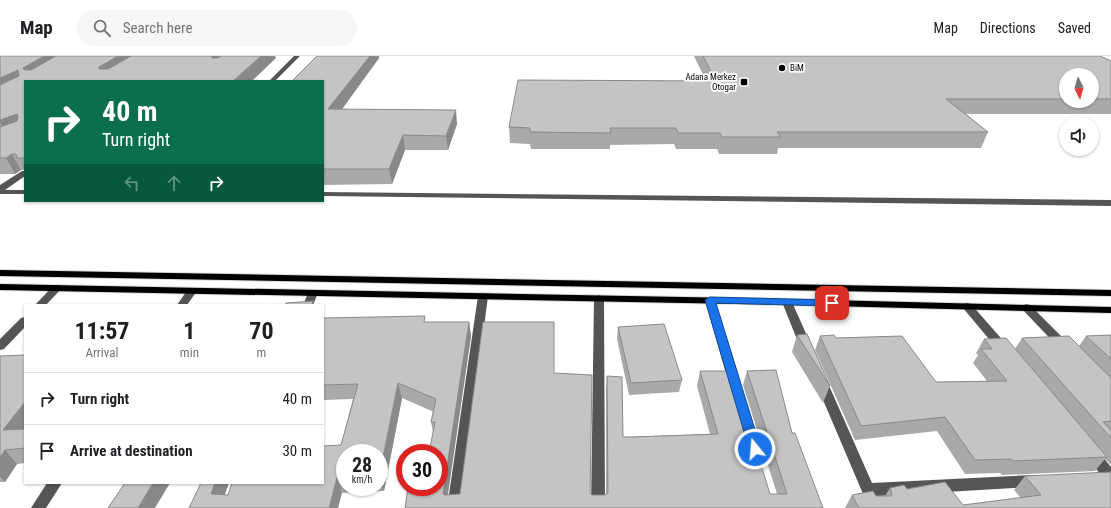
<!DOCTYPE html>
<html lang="en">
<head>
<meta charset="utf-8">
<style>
  body { margin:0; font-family:"Roboto Condensed",sans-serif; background:#f6f6f6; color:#202124; height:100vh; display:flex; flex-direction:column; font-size:15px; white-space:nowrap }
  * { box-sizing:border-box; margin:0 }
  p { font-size:13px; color:#757577 }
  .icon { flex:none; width:22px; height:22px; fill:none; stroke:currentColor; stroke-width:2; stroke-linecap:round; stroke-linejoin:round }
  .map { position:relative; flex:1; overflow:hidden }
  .sheet { position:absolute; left:24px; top:248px; width:300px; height:180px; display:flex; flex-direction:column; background:#fff; border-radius:0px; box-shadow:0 1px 3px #0004 }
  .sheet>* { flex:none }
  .guide { position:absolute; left:24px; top:24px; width:300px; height:122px; border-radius:0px; box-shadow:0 1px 3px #0004; background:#0b6e4f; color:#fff; overflow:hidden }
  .needle { width:26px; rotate:175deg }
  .fabs { position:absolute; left:1059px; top:12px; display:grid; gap:8px }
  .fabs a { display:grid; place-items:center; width:40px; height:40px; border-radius:50%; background:#fff; box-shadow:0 1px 3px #0004; font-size:20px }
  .speed { position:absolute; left:336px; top:388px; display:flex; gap:8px; font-size:20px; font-weight:700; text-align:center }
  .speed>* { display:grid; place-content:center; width:52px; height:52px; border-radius:50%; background:#fff; box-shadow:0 1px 3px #0004; line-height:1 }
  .speed small { font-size:10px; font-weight:400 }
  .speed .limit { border:6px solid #d22; background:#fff; color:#111 }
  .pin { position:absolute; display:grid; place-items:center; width:34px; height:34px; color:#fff; margin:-17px; border-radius:8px; box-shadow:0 2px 6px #0006 }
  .me { position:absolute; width:44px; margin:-22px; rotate:343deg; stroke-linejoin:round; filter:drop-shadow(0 0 3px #0008) }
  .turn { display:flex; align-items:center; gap:14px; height:84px; padding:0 12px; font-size:18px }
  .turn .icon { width:52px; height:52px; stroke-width:2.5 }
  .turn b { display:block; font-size:28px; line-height:34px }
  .lanes { display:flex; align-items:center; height:38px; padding:0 12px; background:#0003; justify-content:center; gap:20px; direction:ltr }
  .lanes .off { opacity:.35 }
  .eta { display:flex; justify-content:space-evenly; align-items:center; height:68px; text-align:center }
  .eta b { font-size:24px; font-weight:700; line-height:28px }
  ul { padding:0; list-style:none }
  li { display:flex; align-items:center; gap:12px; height:52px; padding:0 12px; border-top:1px solid #e0e0e0 }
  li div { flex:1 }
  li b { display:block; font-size:15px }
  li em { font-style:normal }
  header { display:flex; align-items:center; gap:24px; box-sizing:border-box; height:56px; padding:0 20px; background:#fff; border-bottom:1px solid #e0e0e0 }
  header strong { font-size:19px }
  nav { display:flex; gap:22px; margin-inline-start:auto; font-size:14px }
  .search { width:280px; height:36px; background:#f6f6f6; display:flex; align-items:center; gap:10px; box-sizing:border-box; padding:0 14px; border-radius:22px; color:#757577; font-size:15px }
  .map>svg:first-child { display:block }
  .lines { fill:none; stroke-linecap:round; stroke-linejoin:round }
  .major-casing { stroke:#dbdbdb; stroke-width:2 }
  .minor { fill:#555; fill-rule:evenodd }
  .major { fill:#000; fill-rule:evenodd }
  .wall { fill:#a9a9a9; fill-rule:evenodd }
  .shaded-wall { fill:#898989 }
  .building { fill:#c4c4c4; stroke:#898989 }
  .route { fill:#1a73e8; stroke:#114b97 }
  .poi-dot { fill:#000; stroke:#fff; stroke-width:1.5 }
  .labels { text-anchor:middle; stroke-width:3.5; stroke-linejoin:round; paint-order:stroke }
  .far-poi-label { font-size:9px; fill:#000; stroke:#fff; text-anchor:start }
</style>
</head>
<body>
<header>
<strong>Map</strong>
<div class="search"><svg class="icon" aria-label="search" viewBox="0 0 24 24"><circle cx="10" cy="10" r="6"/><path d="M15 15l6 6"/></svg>Search here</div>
<nav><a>Map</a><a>Directions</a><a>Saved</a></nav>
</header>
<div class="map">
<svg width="1111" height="452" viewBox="0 0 1111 452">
  <rect width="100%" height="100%" fill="#fff"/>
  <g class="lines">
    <defs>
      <g id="major">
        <path d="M0,214L1111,234V240L0,220Z"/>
        <path d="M0,228L787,243L1111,251V257L787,249L0,234Z"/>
      </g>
    </defs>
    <use href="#major" class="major-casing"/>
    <g class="minor">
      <path d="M294,0H300L275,25H269Z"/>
      <path d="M22,115H25V120L5,134H25V138H0V129Z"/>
      <path d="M323,136L1111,144V150L323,140Z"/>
      <path d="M57,229L62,232L46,249H35L53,230Z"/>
      <path d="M192,232L197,235L187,249H177L188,233Z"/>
      <path d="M313,234L318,237L313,249H303L309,235Z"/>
      <path d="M483,237L488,240L461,452H447L478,240Z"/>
      <path d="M599,239L604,242L605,452H591L594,242Z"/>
      <path d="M710,241L715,244L741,328L739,331L735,333L731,331L729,328L705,244Z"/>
      <path d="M787,243L792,246L812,291L810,294H802L800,291L782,246Z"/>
      <path d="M967,247L971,248L1007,289L1009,292L1007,295H999L963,252L962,250L963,248Z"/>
      <path d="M1026,248L1030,249L1068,287L1070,290L1068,293H1060L1022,253L1021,251Z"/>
      <path d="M25,261V271L4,293L0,294V283L21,262Z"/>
      <path d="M821,321L825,322L827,325L872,427L1033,419L1038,421L1040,425L1038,429L1033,431L878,440L883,452H869L815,325L817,322Z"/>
      <path d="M1092,392L1097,394L1111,411V427L1106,425L1087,402L1085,398L1087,394Z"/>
      <path d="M47,427H62L46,452H31Z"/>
    </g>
    <use href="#major" class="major"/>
  </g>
  <g class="wall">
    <path d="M0,0L276,2L25,25V115L24,114H21L15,118H0Z"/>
    <path d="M317,0H379V2L342,53L457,68L448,94H405L392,128L323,129V25Z"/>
    <path d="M694,0H1100L1111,5V58H966L988,76L981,92H778L777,98H719L717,93H676L674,88L610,89V93H531L530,88L510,87L509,71L706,25ZM1066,19H1092V45H1066Z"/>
    <path d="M323,262L426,266H469L471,280L447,439L460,438L554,317L590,437L592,439H606V334L607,320L623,381L710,378L697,330L700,315L770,438H777L743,329L747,315L792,377L823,452H405L439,431L433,376L431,366L434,356L402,342L384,435L342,437L189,452L225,439H228L341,389L353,343L323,344ZM345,397H379V431H345Z"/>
    <path d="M618,271L682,324L679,336L629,339L617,283Z"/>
    <path d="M797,279L830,330L823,347L792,296Z"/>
    <path d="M1111,279V409L1105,403L1095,415L1002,419L1000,417L965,418L937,375L855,384L815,294L820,280L836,282L936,326L987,325L973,307L978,299L976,297L984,283L1015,293L1022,282L1079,290L1086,280Z"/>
    <path d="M25,299V407L17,408L5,426H0V300Z"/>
    <path d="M1025,420L1111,452H845L852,439L885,440L890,432L907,433L963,449L1021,442L1014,434Z"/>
  </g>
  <g class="shaded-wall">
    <path d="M44,0H71L30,25L23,12Z"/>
    <path d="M118,0H144L105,24L99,13V11Z"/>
    <path d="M212,0H231L216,10L212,2Z"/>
    <path d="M261,0H275L276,2L252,25H233Z"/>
    <path d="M370,0H379V2L332,67L328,53Z"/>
    <path d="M18,14L25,26L0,39V22Z"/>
    <path d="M456,54L457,68L448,94L446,80Z"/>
    <path d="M17,58L25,73L7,78L0,67V64Z"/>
    <path d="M403,79L405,94L392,128L389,113Z"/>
    <path d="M12,98L21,114L15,118L6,102Z"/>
    <path d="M469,266L471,280L446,452L443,437Z"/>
    <path d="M398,327L402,342L384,435L379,421Z"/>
    <path d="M25,346V374H3Z"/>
    <path d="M5,394L17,408L5,426L0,421V402Z"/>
    <path d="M337,422L342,437L338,452H329Z"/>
    <path d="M153,427H170L155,452H138Z"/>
    <path d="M215,427H229L220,452L211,438Z"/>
  </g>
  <g class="building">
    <path d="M0,0H44L23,12L24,14H31L56,0H118L99,11V13H108L131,0H212V2H218L221,0H261L233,25H25V102H17L16,98H12L6,102H0V71L17,65L18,60L17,58L0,64V29L19,20L18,14L0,22Z"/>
    <path d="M317,0H370L328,53L456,54L446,80L403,79L389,113H323V25H292Z"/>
    <path d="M703,0H1100L1111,5V43H1092V19H1066V43H946L988,76H777L781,81H722L720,77H678L676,72H610L611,77L530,76V72L509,71L518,24L716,25Z"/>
    <path d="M313,245L312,249H285L286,247Z"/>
    <path d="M425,260L424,266H469L443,437L444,439L460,438L483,266H554V317L592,319L590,437L592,439H606L608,437L607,320L622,321L623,381H633L718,378L700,315H732L770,438H787L747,315L776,314L792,377H795L823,452H405L408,431H439V397H429L435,366H431L436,343L398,327L379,421V397H345V422H337L329,452H189L201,427H215L211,438L228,439L232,427H323V390L341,389L358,328L323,329V262Z"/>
    <path d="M664,268L682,324L631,327L618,271Z"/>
    <path d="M807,278L830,330L797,279Z"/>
    <path d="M834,279L836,282L902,280L936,326L1007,325L981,293H992L984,283L1006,282L1107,401L1013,405L1011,403L975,404L945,361L861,370L820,280Z"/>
    <path d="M1111,279V303L1086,280Z"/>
    <path d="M1069,280L1111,322V365L1103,366L1111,374V382L1022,282Z"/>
    <path d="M25,299V346L3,374L25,373V392L5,394L0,402V300Z"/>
    <path d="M1111,416V452H859L852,439L873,435L876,440H891L892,438L890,432L904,429L907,433L945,426L963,449L1041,439L1025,420Z"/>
    <path d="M125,427H153L138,452H108Z"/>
  </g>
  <path class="route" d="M710,241L832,244L837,247L832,250L716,247L761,393L759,396L755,398L750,396L749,393L705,244Z"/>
  <g class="poi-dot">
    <circle cx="782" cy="12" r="4"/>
    <rect x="740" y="22" width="8" height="8" rx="2"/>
  </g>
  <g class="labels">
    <g class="far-poi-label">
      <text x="790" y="15">BiM</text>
      <text x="736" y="24" text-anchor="end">Adana Merkez<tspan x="736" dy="10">Otogar</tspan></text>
    </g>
  </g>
</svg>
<div class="fabs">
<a><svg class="needle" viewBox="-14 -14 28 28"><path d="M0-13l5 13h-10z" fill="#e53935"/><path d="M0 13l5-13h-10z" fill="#757577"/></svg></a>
<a><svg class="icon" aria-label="sound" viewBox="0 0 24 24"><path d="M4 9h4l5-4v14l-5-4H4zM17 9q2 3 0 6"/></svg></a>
</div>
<div class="speed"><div>28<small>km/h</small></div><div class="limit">30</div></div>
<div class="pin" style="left:832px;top:247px;background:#d93025"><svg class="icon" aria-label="arrive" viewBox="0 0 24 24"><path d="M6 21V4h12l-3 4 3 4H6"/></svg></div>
<svg class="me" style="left:755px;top:393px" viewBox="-20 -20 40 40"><circle r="17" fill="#1a73e8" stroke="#fff" stroke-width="3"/><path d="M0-11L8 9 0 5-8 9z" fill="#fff"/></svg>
<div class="guide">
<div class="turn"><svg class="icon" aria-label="right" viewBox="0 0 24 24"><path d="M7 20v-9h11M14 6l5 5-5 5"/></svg><div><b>40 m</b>Turn right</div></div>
<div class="lanes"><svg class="icon off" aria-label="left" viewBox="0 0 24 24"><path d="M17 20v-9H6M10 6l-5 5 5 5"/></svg><svg class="icon off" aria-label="ahead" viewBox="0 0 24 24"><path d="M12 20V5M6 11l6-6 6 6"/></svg><svg class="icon" aria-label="right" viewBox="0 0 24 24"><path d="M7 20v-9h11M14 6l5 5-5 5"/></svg></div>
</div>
<section class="sheet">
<div class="eta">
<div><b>11:57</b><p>Arrival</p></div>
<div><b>1</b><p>min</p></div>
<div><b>70</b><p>m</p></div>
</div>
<ul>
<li><svg class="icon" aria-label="right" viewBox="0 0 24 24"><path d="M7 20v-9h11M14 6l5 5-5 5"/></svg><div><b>Turn right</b></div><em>40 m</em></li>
<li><svg class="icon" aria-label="arrive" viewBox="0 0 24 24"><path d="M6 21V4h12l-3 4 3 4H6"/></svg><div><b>Arrive at destination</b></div><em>30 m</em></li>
</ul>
</section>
</div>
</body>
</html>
